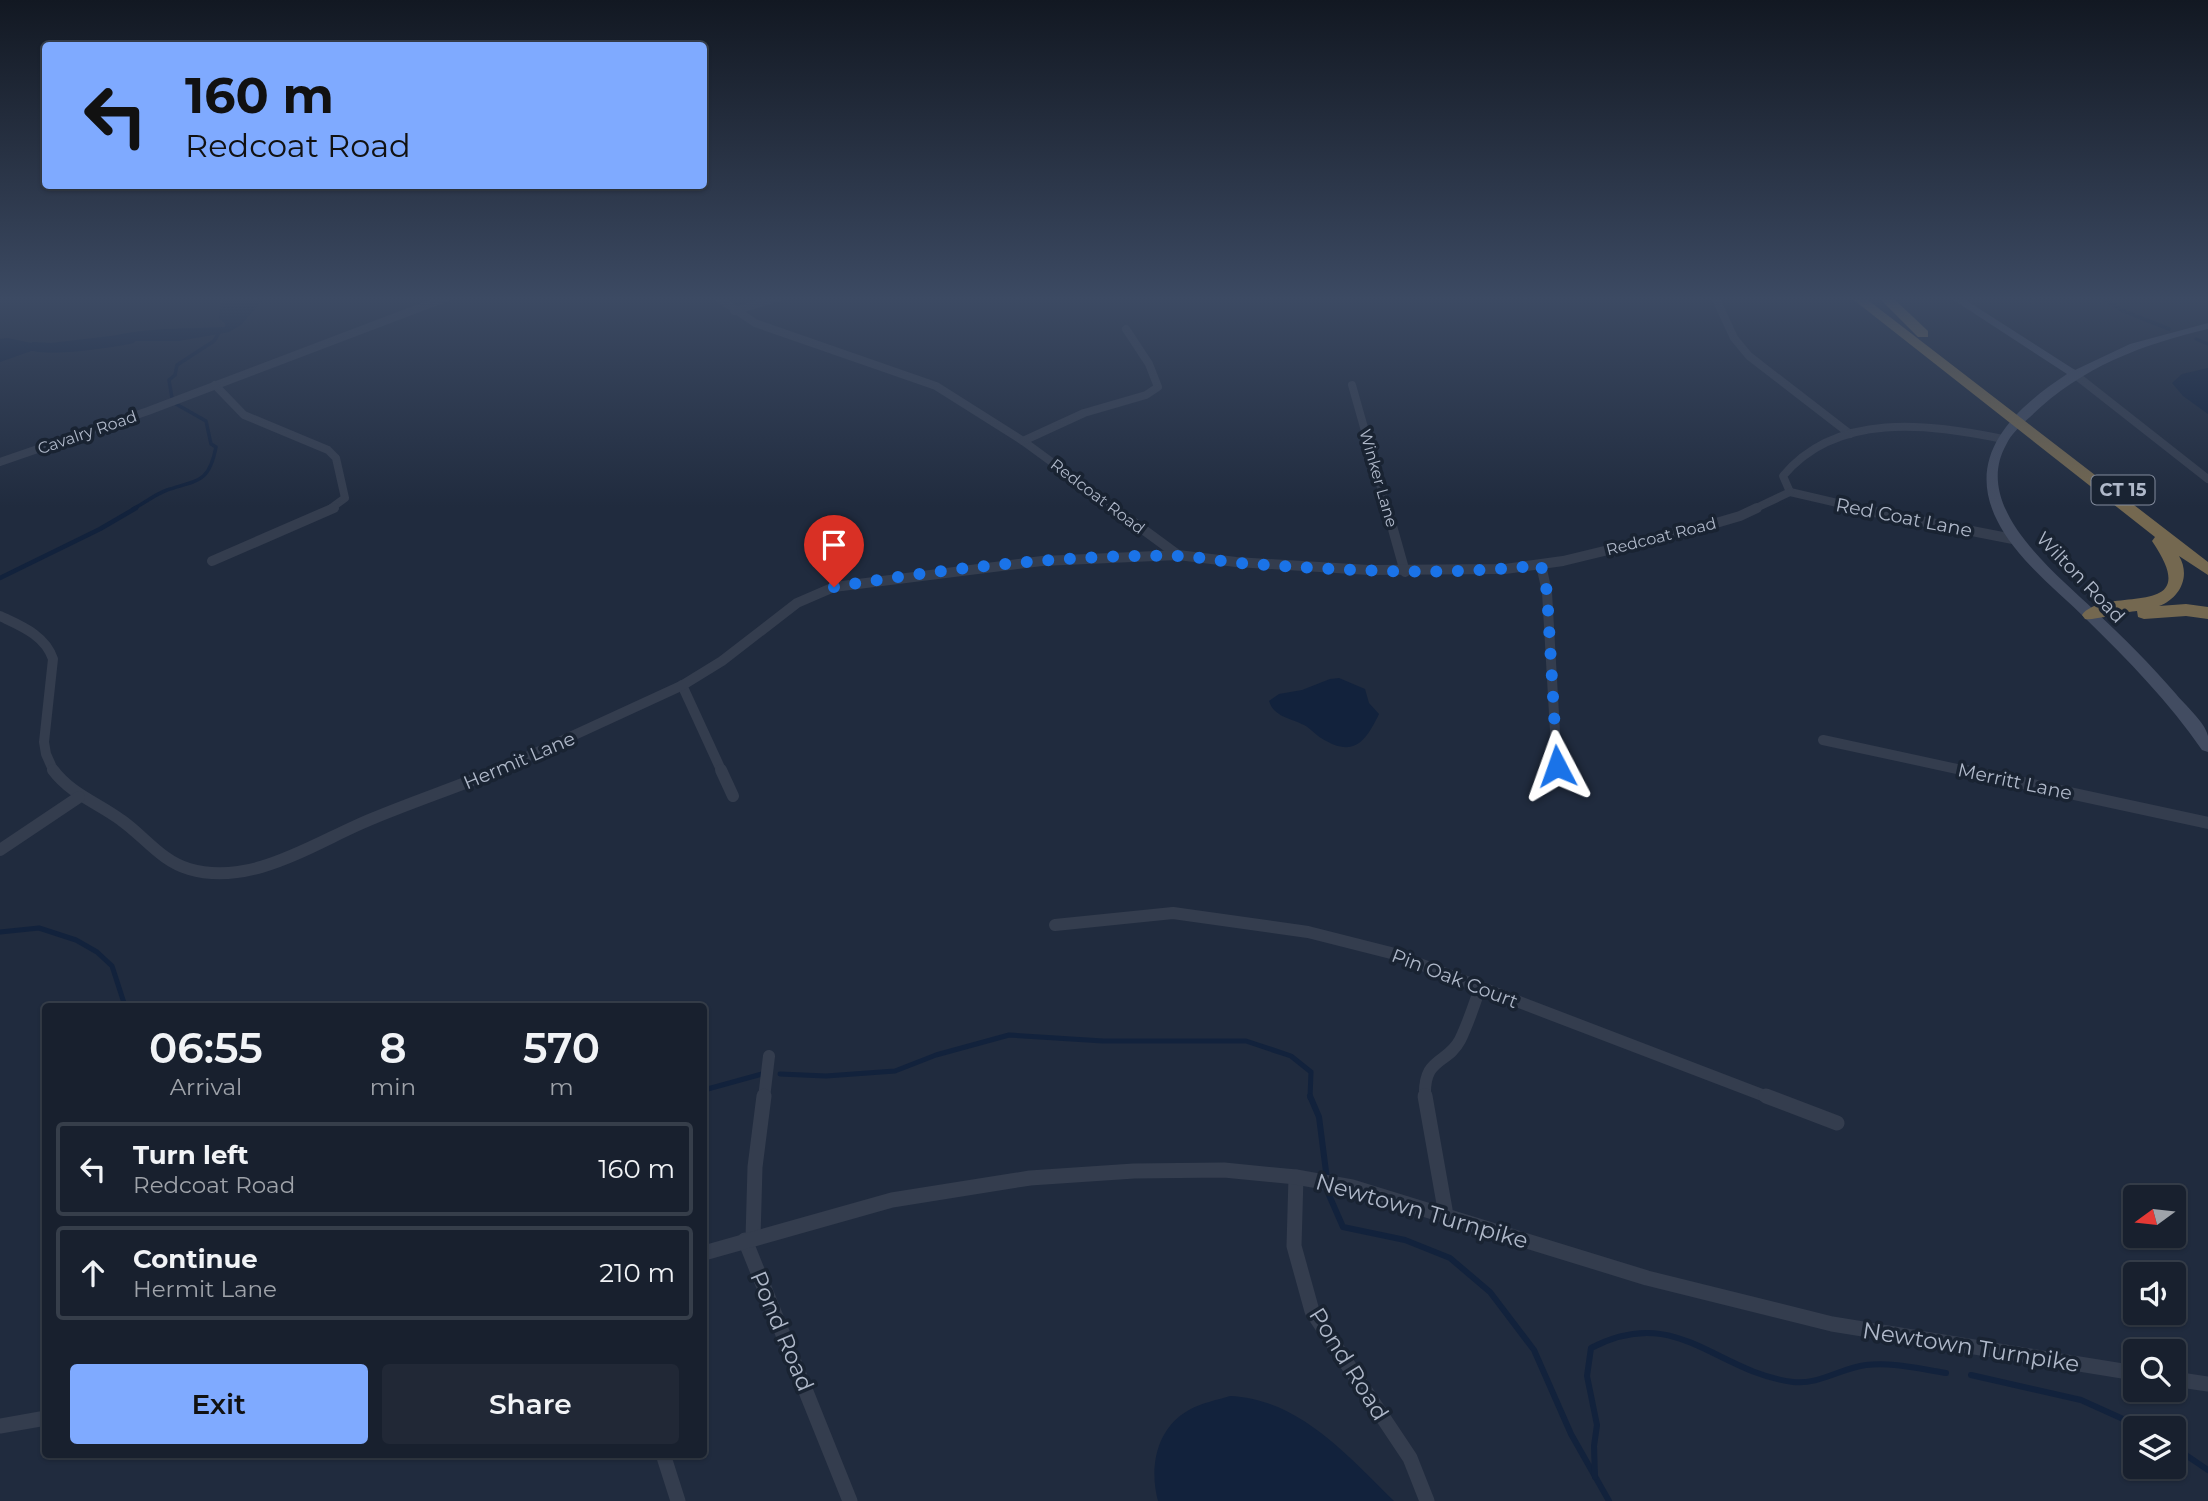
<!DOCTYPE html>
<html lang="en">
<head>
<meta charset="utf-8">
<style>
  body { margin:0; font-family:Montserrat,sans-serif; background:#212836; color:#f1f3f6; height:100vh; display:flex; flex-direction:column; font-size:26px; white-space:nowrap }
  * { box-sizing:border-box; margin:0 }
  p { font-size:23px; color:#9fa3aa }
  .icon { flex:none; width:38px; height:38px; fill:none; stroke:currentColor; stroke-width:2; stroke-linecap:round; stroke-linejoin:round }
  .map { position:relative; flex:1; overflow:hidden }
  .details { position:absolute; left:42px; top:1003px; width:665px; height:455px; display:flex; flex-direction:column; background:#18202e; border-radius:7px; box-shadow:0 2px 5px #0004,0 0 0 2px #363e4a }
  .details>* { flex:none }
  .banner { position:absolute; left:42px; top:42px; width:665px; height:147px; border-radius:7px; box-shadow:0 2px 5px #0004,0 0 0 2px #363e4a; background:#7faaff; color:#111; overflow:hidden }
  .needle { width:46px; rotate:255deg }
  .buttons { position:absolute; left:2123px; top:1185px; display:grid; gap:14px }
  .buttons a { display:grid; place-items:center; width:63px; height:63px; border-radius:7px; background:#18202e; box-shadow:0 2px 5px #0004,0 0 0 2px #363e4a; font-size:35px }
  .pin { position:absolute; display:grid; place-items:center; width:60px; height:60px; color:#fff; margin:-72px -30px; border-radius:50% 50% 50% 0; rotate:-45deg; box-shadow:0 0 7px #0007 }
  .pin .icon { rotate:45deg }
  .me { position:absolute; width:77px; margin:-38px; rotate:356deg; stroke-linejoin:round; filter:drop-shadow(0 0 5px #0008) }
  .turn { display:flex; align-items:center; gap:24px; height:147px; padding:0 28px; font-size:32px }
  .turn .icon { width:91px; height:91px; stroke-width:2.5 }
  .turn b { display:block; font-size:49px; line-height:60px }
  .eta { display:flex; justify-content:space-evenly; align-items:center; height:119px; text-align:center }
  .eta b { font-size:42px; font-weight:600; line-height:49px }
  .button { display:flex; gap:14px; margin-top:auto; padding:14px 28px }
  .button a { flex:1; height:80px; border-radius:7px; background:#7faaff; color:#111; font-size:28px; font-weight:600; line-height:80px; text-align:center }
  .button a+a { background:#212836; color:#f1f3f6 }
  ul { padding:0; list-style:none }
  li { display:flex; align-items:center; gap:21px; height:94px; margin:0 14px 10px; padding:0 14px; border:4px solid #363e4a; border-radius:7px }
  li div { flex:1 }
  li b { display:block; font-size:26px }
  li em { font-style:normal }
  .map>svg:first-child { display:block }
  .water { fill:#12223c }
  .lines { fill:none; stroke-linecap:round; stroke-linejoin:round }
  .stream-far3 { stroke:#12223c; stroke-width:3.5 }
  .stream-far2 { stroke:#12223c; stroke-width:4.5 }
  .stream-far1 { stroke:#12223c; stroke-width:5 }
  .stream { stroke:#12223c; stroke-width:6 }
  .river { fill:#12223c; fill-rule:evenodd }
  .minor-far3 { stroke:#343d4e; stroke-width:8 }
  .minor-far2 { stroke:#343d4e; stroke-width:10 }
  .minor-far1 { stroke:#343d4e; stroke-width:12 }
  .minor { stroke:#343d4e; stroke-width:15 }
  .secondary { fill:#424c61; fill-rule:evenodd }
  .motorway { fill:#746850; fill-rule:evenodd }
  .route { stroke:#1a73e8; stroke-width:12; stroke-dasharray:0 21.6 }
  .labels { text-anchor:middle; stroke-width:7; stroke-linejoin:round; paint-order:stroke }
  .far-street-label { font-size:16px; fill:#afb8c9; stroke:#192332 }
  .shield { fill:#192332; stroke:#828b9c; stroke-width:2 }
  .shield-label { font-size:18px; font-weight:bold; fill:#afb8c9 }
  .street-label { font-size:19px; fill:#afb8c9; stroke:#192332 }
  .near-street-label { font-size:23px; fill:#afb8c9; stroke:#192332 }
</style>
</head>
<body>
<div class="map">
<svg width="2208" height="1501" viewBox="0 0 2208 1501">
  <rect width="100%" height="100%" fill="#202b3e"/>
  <g class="water">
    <path d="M228,297H265L241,325L229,332L179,341H136L94,347C107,326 199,329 225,327V323L219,319L221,304Z"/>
    <path d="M7,338L36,344L37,349L0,362V339Z"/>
    <path d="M2208,368V414L2183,396L2172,383L2182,374Z"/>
    <path d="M1339,678L1365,689L1369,703L1379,714C1365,743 1353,758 1321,738C1315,734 1310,728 1304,725C1291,718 1274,717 1269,701L1279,694L1302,690L1330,679Z"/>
    <path d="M1230,1396C1299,1399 1348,1456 1394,1501H1158C1149,1468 1156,1428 1189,1410C1201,1403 1217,1400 1230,1396Z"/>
  </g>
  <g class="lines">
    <g class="stream-far3">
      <path d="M2101,297L2121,310L2169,329"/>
      <path d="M2196,339L2208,344"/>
      <path d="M172,398L169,380L175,375L177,365L214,341L220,331"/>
      <path d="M133,509C144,503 156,494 167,490C198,480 209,483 216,447L211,444L206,421L176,404"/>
    </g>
    <path class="stream-far2" d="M0,578L100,529L136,508"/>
    <g class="stream-far1">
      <path d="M0,932L39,928L76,940L97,952L112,966L125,1006"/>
      <path d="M780,1074L826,1076L895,1071L936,1055L1009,1035L1103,1041H1246L1291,1056L1311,1072L1310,1098"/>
      <path d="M704,1090L762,1074"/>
    </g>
    <g class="stream">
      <path d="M1310,1096L1319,1117L1329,1195L1343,1227L1405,1240L1450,1258L1490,1292L1534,1350L1571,1434L1609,1501"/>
      <path d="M1971,1375L2081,1400L2143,1428"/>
      <path d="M2174,1447L2208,1470"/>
      <path d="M1595,1477L1594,1446L1597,1425L1587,1376L1591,1348C1677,1303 1715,1372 1793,1382C1819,1385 1841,1368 1866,1365C1893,1362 1920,1369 1946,1373"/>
    </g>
    <path class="river" d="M128,334L136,339L134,343C115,347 37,360 24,347L33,342L51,343Z"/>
    <g class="minor-far3">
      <path d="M717,297L755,323L936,386L1023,441L1116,509"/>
      <path d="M1715,297L1734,338L1749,356L1850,434"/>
      <path d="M734,311L780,297"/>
      <path d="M2073,373L2208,479"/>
      <path d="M215,385L244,415L328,450L336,458L345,498L330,509"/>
      <path d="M1352,385L1387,509"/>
      <path d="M1023,441L1084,413L1146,395L1158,387L1149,364L1126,329"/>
      <path d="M0,462L148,411L448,297"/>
      <path d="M1790,492L1783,476C1837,411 1929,424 2003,439"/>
      <path d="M1790,492L1863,509"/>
      <path d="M1754,509L1790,492"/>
    </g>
    <g class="minor-far2">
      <path d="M1114,508L1178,555"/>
      <path d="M1387,508L1405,572"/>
      <path d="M1854,508L2018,540"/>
      <path d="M212,561L334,508"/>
      <path d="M1541,565L1547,592L1557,766"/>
      <path d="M0,616C21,626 45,635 53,659L44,742L46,754L54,772"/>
      <path d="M682,685L722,772"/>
      <path d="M1823,740L1971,772"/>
      <path d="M494,772L683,685L722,661L797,603L834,587L1042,561L1178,555L1236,562L1369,570L1505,569L1563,561L1699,528L1740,516L1757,508"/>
    </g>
    <g class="minor-far1">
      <path d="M53,770C71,794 98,803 121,820C144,836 161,861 189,869C253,888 318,840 374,818C415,801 457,787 498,770"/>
      <path d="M721,770L733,796"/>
      <path d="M1963,770L2208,823"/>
      <path d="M0,850L79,797"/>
      <path d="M1055,925L1173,913L1308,932L1391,953L1770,1098"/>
      <path d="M764,1098L769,1056"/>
      <path d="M1425,1098C1423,1056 1447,1065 1460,1040C1468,1024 1474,1005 1480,988"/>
    </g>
    <g class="minor">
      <path d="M1425,1096L1446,1215"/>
      <path d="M1766,1096L1837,1123"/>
      <path d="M1296,1177L1294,1246L1312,1311L1410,1458L1427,1501"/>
      <path d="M753,1238L755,1167L764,1096"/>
      <path d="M745,1240L850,1501"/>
      <path d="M704,1253L892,1200L1030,1178L1134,1171L1224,1170L1296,1177L1352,1187L1647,1278L1832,1324L2135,1373"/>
      <path d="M2174,1379L2208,1384"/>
      <path d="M0,1426L46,1418"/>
      <path d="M663,1454L678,1501"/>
    </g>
    <path class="secondary" d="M1949,297H1961L2075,370L2130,344L2208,323V329C2140,345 2080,368 2030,417C2021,425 2011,434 2006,445C1971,508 2056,573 2094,610C2123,637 2151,665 2176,694C2185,705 2205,722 2208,736C2208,741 2208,747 2208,752L2202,750C2169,702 2128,660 2086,619C2066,599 2044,581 2025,560C1954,481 1989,425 2067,374Z"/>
    <g class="motorway">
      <path d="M1850,297H1864L2208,562V575L2179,556C2191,576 2180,598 2159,606L2186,604L2208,607V619L2186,616L2144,619L2138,617L2137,611C2125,612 2091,621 2085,619L2082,615C2105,584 2208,623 2152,541L2155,537Z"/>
      <path d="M1878,297H1892L1928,331V337H1918Z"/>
    </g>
  </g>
  <linearGradient id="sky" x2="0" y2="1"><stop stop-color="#121822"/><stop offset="0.59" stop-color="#3c4a63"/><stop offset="1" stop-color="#3c4a63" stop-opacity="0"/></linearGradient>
  <rect width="2208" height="507" fill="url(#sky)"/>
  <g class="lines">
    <path class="route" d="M834,587C943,569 1066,554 1176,556C1197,556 1218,561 1239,563C1340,570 1440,577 1541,565L1547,592L1557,766"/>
  </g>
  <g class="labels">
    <g class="far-street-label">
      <text transform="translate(87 432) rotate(-19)" y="6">Cavalry Road</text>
      <text transform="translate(1379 478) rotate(74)" y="6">Winker Lane</text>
      <text transform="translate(1098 496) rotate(37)" y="6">Redcoat Road</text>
      <text transform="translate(1661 536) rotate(-14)" y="6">Redcoat Road</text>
    </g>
    <rect class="shield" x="2091.5" y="475.5" width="63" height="29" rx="5"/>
    <g class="shield-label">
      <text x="2123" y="496">CT 15</text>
    </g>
    <g class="street-label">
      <text transform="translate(1904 517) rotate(11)" y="7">Red Coat Lane</text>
      <text transform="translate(2081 577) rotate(46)" y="7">Wilton Road</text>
      <text transform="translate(519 760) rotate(-23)" y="7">Hermit Lane</text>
      <text transform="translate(2015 781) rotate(12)" y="7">Merritt Lane</text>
      <text transform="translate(1455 978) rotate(21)" y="7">Pin Oak Court</text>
    </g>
    <g class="near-street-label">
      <text transform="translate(1422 1211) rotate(16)" y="8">Newtown Turnpike</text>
      <text transform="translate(782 1331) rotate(67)" y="8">Pond Road</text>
      <text transform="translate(1971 1347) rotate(9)" y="8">Newtown Turnpike</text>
      <text transform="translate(1349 1364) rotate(58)" y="8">Pond Road</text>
    </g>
  </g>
</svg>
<div class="buttons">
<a><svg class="needle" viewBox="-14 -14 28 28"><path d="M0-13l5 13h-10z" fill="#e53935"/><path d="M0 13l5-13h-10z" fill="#9fa3aa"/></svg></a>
<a><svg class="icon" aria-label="sound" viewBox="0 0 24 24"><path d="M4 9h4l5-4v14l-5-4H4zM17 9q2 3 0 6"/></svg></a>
<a><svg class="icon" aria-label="search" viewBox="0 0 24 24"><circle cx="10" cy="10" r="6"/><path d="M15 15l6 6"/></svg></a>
<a><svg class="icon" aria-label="layers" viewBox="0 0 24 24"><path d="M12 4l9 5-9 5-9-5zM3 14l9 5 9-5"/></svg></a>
</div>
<div class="pin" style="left:834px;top:587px;background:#d93025"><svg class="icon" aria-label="arrive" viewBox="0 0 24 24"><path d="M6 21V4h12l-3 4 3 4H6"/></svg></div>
<svg class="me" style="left:1557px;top:766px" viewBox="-20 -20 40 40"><path d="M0-17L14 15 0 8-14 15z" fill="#1a73e8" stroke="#fff" stroke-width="4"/></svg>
<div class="banner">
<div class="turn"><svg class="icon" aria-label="left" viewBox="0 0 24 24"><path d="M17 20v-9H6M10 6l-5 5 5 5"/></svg><div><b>160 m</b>Redcoat Road</div></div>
</div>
<section class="details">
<div class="eta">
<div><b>06:55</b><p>Arrival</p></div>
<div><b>8</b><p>min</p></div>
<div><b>570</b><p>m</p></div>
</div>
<ul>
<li><svg class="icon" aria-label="left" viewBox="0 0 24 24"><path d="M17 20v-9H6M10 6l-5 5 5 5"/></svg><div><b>Turn left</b><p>Redcoat Road</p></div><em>160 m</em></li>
<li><svg class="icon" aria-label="ahead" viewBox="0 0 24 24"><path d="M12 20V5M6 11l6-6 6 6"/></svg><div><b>Continue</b><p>Hermit Lane</p></div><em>210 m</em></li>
</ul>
<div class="button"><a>Exit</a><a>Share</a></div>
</section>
</div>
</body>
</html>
